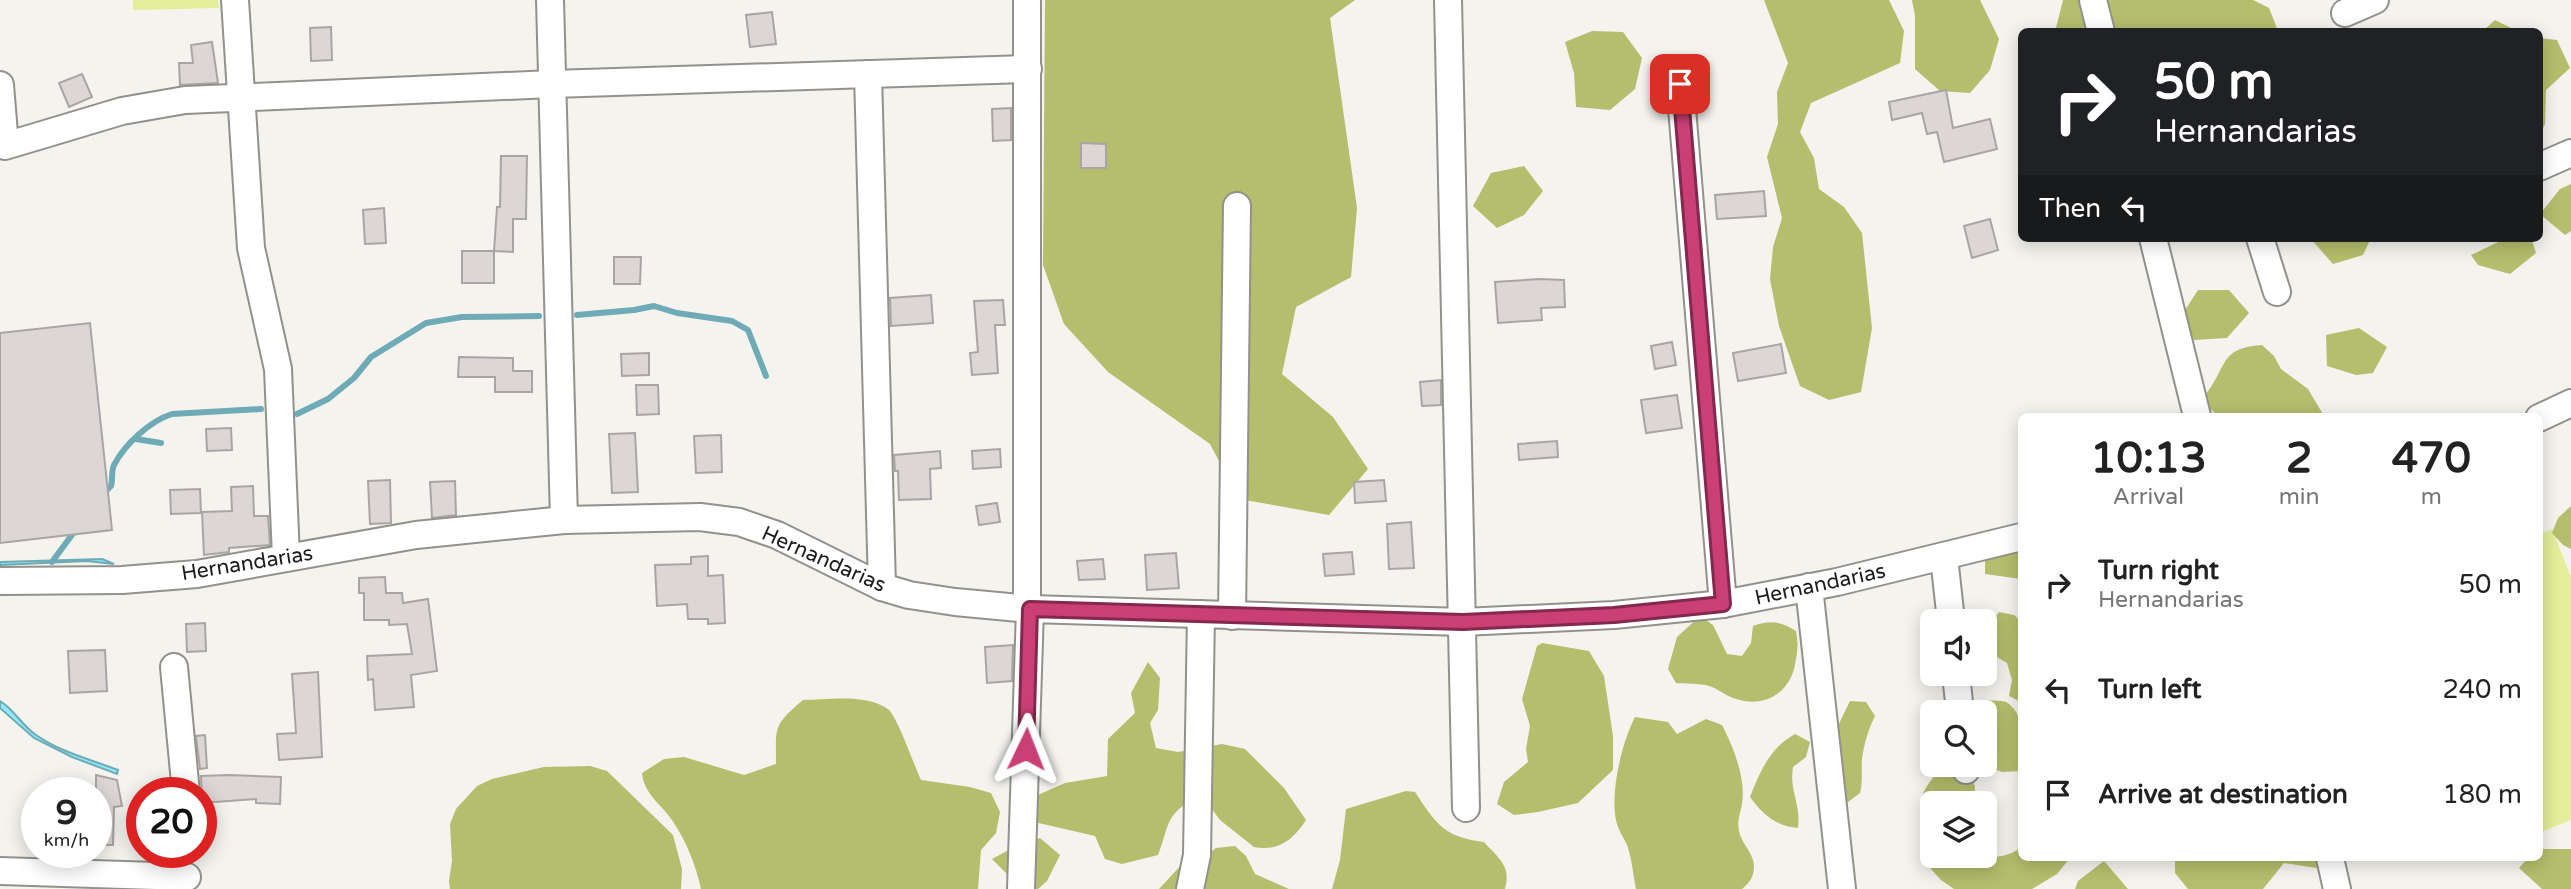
<!DOCTYPE html>
<html lang="en">
<head>
<meta charset="utf-8">
<style>
  body { margin:0; font-family:"Varela Round",sans-serif; background:#f6f6f6; color:#222; height:100vh; display:flex; flex-direction:column; font-size:26px; white-space:nowrap }
  * { box-sizing:border-box; margin:0 }
  p { font-size:23px; color:#767676 }
  .icon { flex:none; width:38px; height:38px; fill:none; stroke:currentColor; stroke-width:2; stroke-linecap:round; stroke-linejoin:round }
  .map { position:relative; flex:1; overflow:hidden }
  .side { position:absolute; left:2018px; top:413px; width:525px; height:448px; display:flex; flex-direction:column; background:#fff; border-radius:10px; box-shadow:0 4px 18px #0003 }
  .side>* { flex:none }
  .guide { position:absolute; left:2018px; top:28px; width:525px; height:214px; border-radius:10px; box-shadow:0 4px 18px #0003; background:#202124; color:#fff; overflow:hidden }
  .controls { position:absolute; left:1920px; top:609px; display:grid; gap:14px }
  .controls a { display:grid; place-items:center; width:77px; height:77px; border-radius:10px; background:#fff; box-shadow:0 4px 18px #0003; font-size:35px }
  .speed { position:absolute; left:21px; top:777px; display:flex; gap:14px; font-size:35px; font-weight:700; text-align:center }
  .speed>* { display:grid; place-content:center; width:91px; height:91px; border-radius:50%; background:#fff; box-shadow:0 4px 18px #0003; line-height:1 }
  .speed small { font-size:18px; font-weight:400 }
  .speed .limit { border:10px solid #d22; background:#fff; color:#111 }
  .pin { position:absolute; display:grid; place-items:center; width:60px; height:60px; color:#fff; margin:-30px; border-radius:14px; box-shadow:0 4px 10px #0006 }
  .me { position:absolute; width:77px; margin:-38px; rotate:2deg; stroke-linejoin:round; filter:drop-shadow(0 0 5px #0008) }
  .turn { display:flex; align-items:center; gap:24px; height:147px; padding:0 21px; font-size:32px }
  .turn .icon { width:91px; height:91px; stroke-width:2.5 }
  .turn b { display:block; font-size:49px; line-height:60px }
  .then { display:flex; align-items:center; height:66px; padding:0 21px; background:#0003; gap:14px; font-size:26px }
  .eta { display:flex; justify-content:space-evenly; align-items:center; height:119px; text-align:center }
  .eta b { font-size:42px; font-weight:800; line-height:49px }
  ul { padding:0; list-style:none }
  li { display:flex; align-items:center; gap:21px; height:105px; padding:0 21px }
  li div { flex:1 }
  li b { display:block; font-size:26px }
  li em { font-style:normal }
  .map>svg:first-child { display:block }
  .green { fill:#e2ee9a }
  .forest { fill:#b4be6c }
  .water { fill:#92e9f9; stroke:#6eabb6; stroke-width:2 }
  .lines { fill:none; stroke-linecap:round; stroke-linejoin:round }
  .stream { stroke:#6eabb6; stroke-width:6 }
  .building { fill:#dcd6d6; stroke:#aaa5a5; stroke-width:2 }
  .minor-casing { stroke:#92918c; stroke-width:30 }
  .minor { stroke:#fff; stroke-width:26 }
  .route-casing { stroke:#83294b; stroke-width:18 }
  .route { stroke:#ca3f74; stroke-width:12 }
  .labels { text-anchor:middle; stroke-width:6; stroke-linejoin:round; paint-order:stroke }
  .street-label { font-size:21px; fill:#1b1b19; stroke:#fff }
</style>
</head>
<body>
<div class="map">
<svg width="2571" height="889" viewBox="0 0 2571 889">
  <rect width="100%" height="100%" fill="#f4f3ee"/>
  <g class="green">
    <path d="M133,0H218L219,8L133,10Z"/>
    <path d="M2552,529L2571,577V820L2539,833V534Z"/>
  </g>
  <g class="forest">
    <path d="M1045,0H1355L1330,18L1357,208L1351,277L1296,307L1282,374L1333,417L1368,469L1329,515L1239,499L1210,444L1108,372L1064,324L1043,265Z"/>
    <path d="M1764,0H1889L1904,31L1900,63L1811,103L1800,132L1814,158L1819,189L1844,207L1862,233L1872,328L1861,392L1829,400L1800,386L1779,326L1770,279L1773,247L1782,218L1767,157L1778,124L1777,92L1788,63Z"/>
    <path d="M1912,0H1980L1999,39L1990,70L1970,93L1940,91L1915,69V16Z"/>
    <path d="M2063,0H2253L2269,8L2278,31L2055,32Z"/>
    <path d="M2495,20L2517,31H2483Z"/>
    <path d="M1592,31L1623,32L1642,58L1635,89L1610,110L1576,107L1574,73L1565,42Z"/>
    <path d="M2539,38L2557,40L2570,68L2546,90L2545,124L2539,137Z"/>
    <path d="M1524,166L1543,191L1524,215L1497,228L1473,206L1491,173Z"/>
    <path d="M2571,184V231L2565,235L2540,214L2560,189Z"/>
    <path d="M2310,238H2371L2363,255L2333,264Z"/>
    <path d="M2507,238H2531L2536,253L2510,274L2478,265L2471,255Z"/>
    <path d="M2198,290H2229L2249,313L2227,338L2194,340L2180,318Z"/>
    <path d="M2359,328L2387,347L2373,373L2356,375L2327,366L2326,335Z"/>
    <path d="M2262,345L2274,356L2281,369L2308,389L2324,416H2219L2210,409L2206,394C2228,366 2219,348 2262,345Z"/>
    <path d="M2571,506V549L2563,545L2552,533L2558,518Z"/>
    <path d="M2021,549V579L1985,574V558Z"/>
    <path d="M1999,612L2014,615L2021,621V702L2009,696L2012,680L2007,663C1980,649 1981,635 1999,612Z"/>
    <path d="M1700,616L1713,625L1727,654L1742,656L1751,643L1753,626C1770,620 1780,621 1796,631C1799,646 1797,655 1794,669C1786,697 1760,708 1733,698C1725,695 1717,688 1709,686C1699,683 1686,684 1676,683L1668,669L1677,637Z"/>
    <path d="M1542,643L1589,651L1604,676L1613,736V770L1578,803L1538,812L1514,815L1497,804L1504,782L1528,762L1526,749L1530,726L1522,699L1537,646Z"/>
    <path d="M1148,662L1160,678L1158,710L1150,723L1156,748L1178,752L1222,744L1245,749L1284,788L1306,820C1294,839 1278,852 1254,847L1220,820L1206,801L1193,799C1164,816 1169,828 1158,855L1122,864L1105,859L1095,836L1030,821L1031,798L1065,783L1107,776L1108,739L1135,713L1131,693Z"/>
    <path d="M803,700C828,700 867,693 889,710C897,717 915,767 921,780L970,787L991,793L1000,812L996,833L981,850L978,889H701C696,866 687,843 674,823C662,804 644,795 642,773L664,759L684,757L744,775L776,764C776,725 773,726 803,700Z"/>
    <path d="M1989,700C1994,701 2001,700 2006,702C2027,714 2024,751 2020,771L2002,772L1983,765L1984,712H1973L1974,707Z"/>
    <path d="M1850,701L1866,702L1875,716C1868,730 1864,744 1862,759C1861,771 1863,781 1860,793L1848,802L1833,806L1835,732Z"/>
    <path d="M1635,717L1668,722L1677,734L1706,719L1722,725C1734,748 1746,779 1742,804C1740,815 1737,820 1739,831C1741,843 1754,854 1754,866C1754,877 1750,882 1742,889H1636C1633,875 1632,858 1627,845C1623,836 1618,830 1616,820C1610,792 1622,742 1635,717Z"/>
    <path d="M1795,734L1810,742L1806,757L1793,767C1789,792 1801,802 1798,828C1777,827 1762,814 1750,797C1760,771 1770,748 1795,734Z"/>
    <path d="M1949,765H1960L1971,771L1975,787L1974,803H1932V835C1915,797 1917,799 1942,766Z"/>
    <path d="M590,766L607,771L673,835L682,869L681,889H450L449,881L452,861L450,824L456,809L477,786L492,779L544,767Z"/>
    <path d="M1406,791L1415,792C1436,824 1444,837 1484,842C1498,858 1512,866 1505,889H1332L1340,860L1346,809Z"/>
    <path d="M1040,838L1060,855L1047,881L1038,889H1022L992,859L1020,844Z"/>
    <path d="M1932,842V856L1985,855C1998,859 2009,855 2021,848V858H2070L2057,874L2032,889H1954L1941,880L1930,868Z"/>
    <path d="M1235,846L1246,856L1255,874L1289,889H1159L1183,863L1207,855L1216,848Z"/>
    <path d="M2541,849H2571V889H2542L2519,868L2528,858H2539Z"/>
    <path d="M2175,858H2322L2316,868L2284,863L2263,889H2188L2175,873Z"/>
    <path d="M2104,861L2128,889H2075L2078,881Z"/>
  </g>
  <g class="water">
    <path d="M102,559L114,564L87,561L0,565V562Z"/>
    <path d="M0,701C14,709 22,726 36,735C60,752 92,760 118,770L117,774L72,757L34,738L0,708Z"/>
  </g>
  <g class="lines">
    <g class="stream">
      <path d="M577,315L634,310L654,306L677,313L732,321L748,330L766,376"/>
      <path d="M297,414L328,399L354,378L371,357L426,323L462,317L539,316"/>
      <path d="M136,439L161,443"/>
      <path d="M103,494L111,486C113,479 111,471 114,465C125,444 150,421 172,414L261,409"/>
      <path d="M52,562L77,528"/>
    </g>
  </g>
  <g class="building">
    <path d="M772,12L776,44L750,47L746,15Z"/>
    <path d="M331,27L332,60L311,61L310,28Z"/>
    <path d="M212,42L218,83L180,85L179,63H193L191,45Z"/>
    <path d="M82,74L92,97L69,107L59,83Z"/>
    <path d="M1946,90L1953,128L1990,119L1997,149L1944,162L1937,132L1927,134L1922,113L1892,120L1889,102Z"/>
    <path d="M1011,108V140L993,141L992,109Z"/>
    <path d="M1081,143L1106,144V168H1081Z"/>
    <path d="M501,156H527L526,219H513V252L494,251L497,207H500Z"/>
    <path d="M1764,191L1766,216L1717,219L1715,195Z"/>
    <path d="M384,208L386,243L365,244L363,210Z"/>
    <path d="M1990,219L1998,250L1972,258L1964,226Z"/>
    <rect x="462" y="251" width="32" height="32"/>
    <path d="M614,257H641L640,284H614Z"/>
    <path d="M1539,279L1564,280L1565,307L1541,308L1542,320L1498,323L1495,282Z"/>
    <path d="M931,295L933,323L891,326L890,298Z"/>
    <path d="M1003,300L1005,325H995L998,373L972,375L970,353L978,352L974,301Z"/>
    <path d="M90,323L112,530L0,543V333Z"/>
    <path d="M1672,342L1676,365L1655,369L1651,346Z"/>
    <path d="M1781,344L1786,373L1738,381L1733,353Z"/>
    <path d="M649,353V375L622,376L621,354Z"/>
    <path d="M459,357L513,358V371H532V392H495V377H458Z"/>
    <path d="M1441,380V405L1422,406L1420,382Z"/>
    <path d="M636,385H658L659,414L637,415Z"/>
    <path d="M1677,395L1682,428L1646,433L1641,400Z"/>
    <path d="M231,428L232,450L207,451L206,429Z"/>
    <path d="M635,433L638,492L612,493L609,434Z"/>
    <path d="M721,435L722,472L696,473L694,436Z"/>
    <path d="M1557,441L1558,457L1519,460L1518,444Z"/>
    <path d="M1000,449L1001,467L973,469L972,451Z"/>
    <path d="M940,451L941,468L930,469L931,499L899,500L898,471H895L894,455Z"/>
    <path d="M390,480L391,523L370,524L368,481Z"/>
    <path d="M1384,480L1386,501L1355,503L1354,482Z"/>
    <path d="M455,481L456,515L432,518L430,482Z"/>
    <path d="M253,486L254,516H268L270,545L229,548V552L204,555L202,512L232,511L231,487Z"/>
    <path d="M200,489L201,513L171,514L170,490Z"/>
    <path d="M997,503L1000,522L979,525L976,506Z"/>
    <path d="M1411,522L1414,568L1389,569L1387,524Z"/>
    <path d="M1352,552L1354,574L1325,576L1323,554Z"/>
    <path d="M1176,553L1179,588L1147,590L1145,555Z"/>
    <path d="M708,556V576L723,575L725,623L708,624V619H688L687,604L657,606L655,565L691,564V557Z"/>
    <path d="M1103,559L1105,579L1079,580L1077,561Z"/>
    <path d="M385,577L386,593H402L403,603L428,599L437,671L411,675L414,707L375,710L373,679L368,680L367,656L412,654L407,624L389,625V620H364V593H359V578Z"/>
    <path d="M205,623L206,651L187,652L186,624Z"/>
    <path d="M1013,645L1012,681L987,683L985,647Z"/>
    <path d="M105,650L107,691L70,693L68,651Z"/>
    <path d="M318,672L322,757L279,760L277,734L296,733L292,674Z"/>
    <path d="M205,735L207,768L200,769L196,736Z"/>
    <path d="M96,775L117,780L122,806L114,807L113,845H96Z"/>
    <path d="M229,775L281,777L280,804L256,803V799L202,803L201,776Z"/>
  </g>
  <g class="lines">
    <defs>
      <g id="minor">
        <path d="M235,0L251,248L278,369L286,557"/>
        <path d="M550,0L564,520"/>
        <path d="M1448,0L1466,808"/>
        <path d="M2093,0L2101,32"/>
        <path d="M2345,13L2375,0"/>
        <path d="M868,74L882,587"/>
        <path d="M1680,84L1723,604"/>
        <path d="M0,85L5,146L122,111L185,100L552,84L1028,69"/>
        <path d="M2539,167L2571,153"/>
        <path d="M2153,238L2197,416"/>
        <path d="M2260,238L2277,292"/>
        <path d="M2539,418L2571,403"/>
        <path d="M1944,557L1951,621"/>
        <path d="M0,581L122,580L197,574L416,535L564,520L700,517L739,522L777,535L882,587L909,595L955,602L1030,609L1463,622L1614,615L1723,604L1837,582L2021,537"/>
        <path d="M1809,587L1842,889"/>
        <path d="M1027,609V0"/>
        <path d="M1232,616L1237,206"/>
        <path d="M174,667L186,793"/>
        <path d="M1956,674L1960,712"/>
        <path d="M1965,765L1966,770"/>
        <path d="M2330,858L2337,889"/>
        <path d="M0,871L187,877"/>
        <path d="M1021,889L1030,609"/>
        <path d="M1190,889L1197,855L1201,614"/>
      </g>
    </defs>
    <use href="#minor" class="minor-casing"/>
    <use href="#minor" class="minor"/>
  </g>
  <g class="lines">
    <defs>
      <path id="route" d="M1026,749L1030,609L1463,622L1614,615L1723,604L1680,84"/>
    </defs>
    <use href="#route" class="route-casing"/>
    <use href="#route" class="route"/>
  </g>
  <g class="labels">
    <g class="street-label">
      <text transform="translate(824 559) rotate(24)" y="7">Hernandarias</text>
      <text transform="translate(247 563) rotate(-9)" y="7">Hernandarias</text>
      <text transform="translate(1820 584) rotate(-12)" y="7">Hernandarias</text>
    </g>
  </g>
</svg>
<div class="controls">
<a><svg class="icon" aria-label="sound" viewBox="0 0 24 24"><path d="M4 9h4l5-4v14l-5-4H4zM17 9q2 3 0 6"/></svg></a>
<a><svg class="icon" aria-label="search" viewBox="0 0 24 24"><circle cx="10" cy="10" r="6"/><path d="M15 15l6 6"/></svg></a>
<a><svg class="icon" aria-label="layers" viewBox="0 0 24 24"><path d="M12 4l9 5-9 5-9-5zM3 14l9 5 9-5"/></svg></a>
</div>
<div class="speed"><div>9<small>km/h</small></div><div class="limit">20</div></div>
<div class="pin" style="left:1680px;top:84px;background:#d93025"><svg class="icon" aria-label="arrive" viewBox="0 0 24 24"><path d="M6 21V4h12l-3 4 3 4H6"/></svg></div>
<svg class="me" style="left:1026px;top:749px" viewBox="-20 -20 40 40"><path d="M0-17L14 15 0 8-14 15z" fill="#ca3f74" stroke="#fff" stroke-width="4"/></svg>
<div class="guide">
<div class="turn"><svg class="icon" aria-label="right" viewBox="0 0 24 24"><path d="M7 20v-9h11M14 6l5 5-5 5"/></svg><div><b>50 m</b>Hernandarias</div></div>
<div class="then">Then<svg class="icon" aria-label="left" viewBox="0 0 24 24"><path d="M17 20v-9H6M10 6l-5 5 5 5"/></svg></div>
</div>
<section class="side">
<div class="eta">
<div><b>10:13</b><p>Arrival</p></div>
<div><b>2</b><p>min</p></div>
<div><b>470</b><p>m</p></div>
</div>
<ul>
<li><svg class="icon" aria-label="right" viewBox="0 0 24 24"><path d="M7 20v-9h11M14 6l5 5-5 5"/></svg><div><b>Turn right</b><p>Hernandarias</p></div><em>50 m</em></li>
<li><svg class="icon" aria-label="left" viewBox="0 0 24 24"><path d="M17 20v-9H6M10 6l-5 5 5 5"/></svg><div><b>Turn left</b></div><em>240 m</em></li>
<li><svg class="icon" aria-label="arrive" viewBox="0 0 24 24"><path d="M6 21V4h12l-3 4 3 4H6"/></svg><div><b>Arrive at destination</b></div><em>180 m</em></li>
</ul>
</section>
</div>
</body>
</html>
